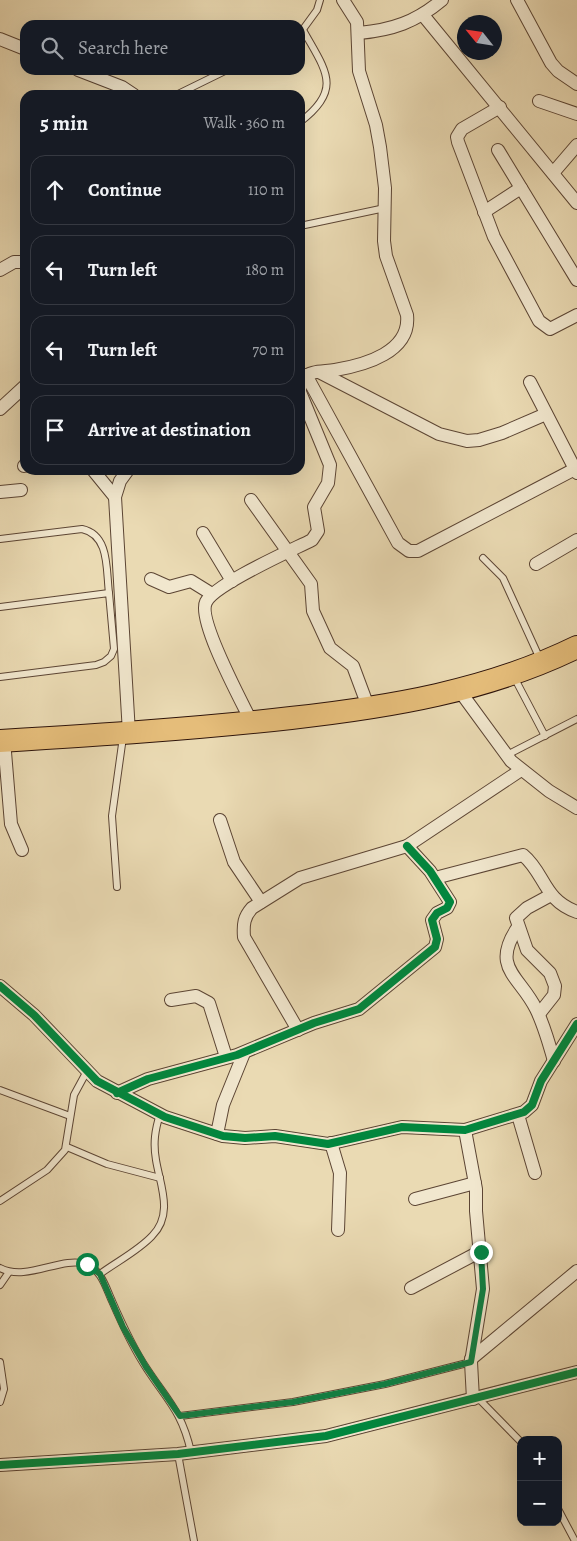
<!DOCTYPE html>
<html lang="en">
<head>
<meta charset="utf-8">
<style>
	body { margin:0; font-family:Alegreya,serif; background:#20242c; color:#f1f3f6 }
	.controls { position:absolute; right:15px; bottom:15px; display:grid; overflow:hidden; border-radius:10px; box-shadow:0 5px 20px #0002 }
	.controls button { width:45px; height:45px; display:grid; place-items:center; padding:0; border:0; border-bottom:1px solid #363941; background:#171b24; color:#f1f3f6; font:25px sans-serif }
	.compass { position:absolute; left:457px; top:15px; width:45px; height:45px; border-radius:50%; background:#171b24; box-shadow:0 5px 20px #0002; rotate:300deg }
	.stop { position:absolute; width:15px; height:15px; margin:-11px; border:4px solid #0b8043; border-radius:50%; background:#fff }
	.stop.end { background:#0b8043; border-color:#fff; box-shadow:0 1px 5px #0008 }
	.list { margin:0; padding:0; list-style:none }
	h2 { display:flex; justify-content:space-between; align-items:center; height:65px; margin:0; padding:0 20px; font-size:21px }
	h2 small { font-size:16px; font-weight:400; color:#9ea1a6 }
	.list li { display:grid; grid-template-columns:32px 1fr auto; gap:15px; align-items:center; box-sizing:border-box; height:70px; margin:0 10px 10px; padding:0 10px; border:1px solid #363941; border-radius:15px }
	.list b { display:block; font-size:19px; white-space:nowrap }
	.list em { font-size:16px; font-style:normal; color:#9ea1a6 }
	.icon { flex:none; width:28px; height:28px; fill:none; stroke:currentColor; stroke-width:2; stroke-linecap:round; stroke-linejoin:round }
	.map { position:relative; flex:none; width:577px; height:1541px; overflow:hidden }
	.search { position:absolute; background:#171b24; box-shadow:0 5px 20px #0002; left:20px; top:20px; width:285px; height:55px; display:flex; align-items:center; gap:12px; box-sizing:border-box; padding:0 18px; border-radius:15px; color:#9ea1a6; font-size:19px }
	.panel { position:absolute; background:#171b24; box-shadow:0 5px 20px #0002; left:20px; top:90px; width:285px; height:385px; border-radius:15px }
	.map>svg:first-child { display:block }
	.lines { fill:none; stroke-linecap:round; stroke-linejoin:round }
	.lane-casing { stroke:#5c4534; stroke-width:8 }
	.street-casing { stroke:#5c4534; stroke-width:14 }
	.highway-casing { stroke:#2d130a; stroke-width:24 }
	.lane { stroke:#f1e7ce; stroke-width:6 }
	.street { stroke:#f1e7ce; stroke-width:12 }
	.highway { stroke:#e5bd7a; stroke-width:22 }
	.cycleway-casing { stroke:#f1e7ce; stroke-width:11 }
	.cycleway { stroke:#00873e; stroke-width:8 }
	.route { stroke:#0b8043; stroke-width:6 }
</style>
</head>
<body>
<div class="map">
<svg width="577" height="1541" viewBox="0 0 577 1541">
	<rect width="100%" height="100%" fill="#eadab3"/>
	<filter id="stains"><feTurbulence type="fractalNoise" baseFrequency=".004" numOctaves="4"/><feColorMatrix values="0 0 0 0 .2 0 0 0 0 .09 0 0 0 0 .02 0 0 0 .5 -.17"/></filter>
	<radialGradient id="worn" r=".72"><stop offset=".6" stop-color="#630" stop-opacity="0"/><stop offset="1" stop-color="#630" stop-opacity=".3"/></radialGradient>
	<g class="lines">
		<g class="lane-casing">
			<g id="lane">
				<path d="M301,32L317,10L320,0"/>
				<path d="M176,95L227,70"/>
				<path d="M300,122C344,89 325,70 303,30"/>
				<path d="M300,226L385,208"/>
				<path d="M0,539L82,529C110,535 106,570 109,593"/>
				<path d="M483,558L503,578L540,659"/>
				<path d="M0,607L109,593L114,649L111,656L104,662L96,665L0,677"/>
				<path d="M514,677L545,736"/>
				<path d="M507,755L577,719"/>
				<path d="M117,887L112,816L123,737"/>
				<path d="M0,1090L70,1116"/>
				<path d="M67,1147L107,1164L160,1178"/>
				<path d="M0,1201L47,1170L65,1150L74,1095L87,1071"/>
				<path d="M0,1268C27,1282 61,1256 86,1264C101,1269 106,1288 112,1301C122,1324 133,1348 147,1369C168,1401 182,1412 191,1452"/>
				<path d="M100,1274C116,1262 138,1251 152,1236C174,1214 160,1185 156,1160C153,1143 155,1130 160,1114"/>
				<path d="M0,1285L9,1272"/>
				<path d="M0,1362L4,1389L0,1402"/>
				<path d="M477,1397L521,1442"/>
				<path d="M180,1416L293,1402L385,1384L471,1362"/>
				<path d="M178,1454L194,1541"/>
				<path d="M558,1509L575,1541"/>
			</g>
		</g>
		<g class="street-casing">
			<g id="street">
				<path d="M517,0L551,63L558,71L577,84"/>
				<path d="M423,15L577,203"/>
				<path d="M359,33C392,30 416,22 442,0"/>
				<path d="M0,39L25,49"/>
				<path d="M78,70L122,87L134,95"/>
				<path d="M539,101L577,114"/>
				<path d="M500,107L462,129L457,137L458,142L494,237L539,321L550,329L577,315"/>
				<path d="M498,150L577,280"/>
				<path d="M553,173L577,145"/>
				<path d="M484,212L521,188"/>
				<path d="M0,270L14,262H25"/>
				<path d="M319,372L439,434L467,441L479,440L502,433L546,414"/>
				<path d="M306,375L398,543L409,551H418L575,469"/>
				<path d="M530,382L577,473"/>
				<path d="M300,389L302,379C311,370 323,372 335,370C365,365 411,352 407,315L386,256L384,241L385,188L380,147L376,125L359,71L357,22L343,0"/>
				<path d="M0,409L25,386"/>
				<path d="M24,466L25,465"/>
				<path d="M93,470L115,497"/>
				<path d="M128,470L120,481L115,497L129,733"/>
				<path d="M0,492L21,490"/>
				<path d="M251,500L311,584L313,611L330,648L353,666L369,709"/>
				<path d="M203,533L232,581"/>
				<path d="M536,564L577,540"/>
				<path d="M151,579L169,587L191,581L212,594"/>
				<path d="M459,690L511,761L549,791L577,808"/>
				<path d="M252,723C242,702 197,620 206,602C215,584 290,551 312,540L318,531L314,507L328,483L330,465L300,392"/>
				<path d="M4,740L11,824L22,850"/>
				<path d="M220,820L234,862L261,902"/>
				<path d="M435,878L523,855C545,873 543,900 577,912"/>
				<path d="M518,927C490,968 520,976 536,1009C544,1025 549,1043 554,1061"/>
				<path d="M0,986L34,1015L97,1081L165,1117L223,1136L245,1138L275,1136L328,1144L402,1127L465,1130L524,1112L532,1105L541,1081L577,1024"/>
				<path d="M171,1000L196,996L209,1003L226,1057"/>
				<path d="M539,1014L554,995L555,986L550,973L527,950L516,918L527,908L551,895"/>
				<path d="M298,1030L244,937C243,924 244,917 252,908L300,878L407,846L521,770"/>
				<path d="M117,1093L148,1079L237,1055L314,1023L359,1009L435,947L437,939L432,920L437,913L447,908L450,902L430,871L407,846"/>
				<path d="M518,1115L535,1173"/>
				<path d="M465,1130L476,1189V1211L483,1289L471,1362L473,1399"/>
				<path d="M217,1134L223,1105L244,1053"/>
				<path d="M331,1143L340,1173L338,1230"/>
				<path d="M415,1199L475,1183"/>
				<path d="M411,1288L481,1251"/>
				<path d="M471,1359L577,1271"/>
				<path d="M0,1465L178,1454L326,1436L577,1372"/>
			</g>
		</g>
		<g class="highway-casing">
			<path id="highway" d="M0,741C97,735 194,729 291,718C390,707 487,691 577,647"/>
		</g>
		<use href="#lane" class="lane"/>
		<use href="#street" class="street"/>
		<use href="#highway" class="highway"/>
		<g class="cycleway-casing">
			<g id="cycleway">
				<path d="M0,986L34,1015L97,1081L165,1117L223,1136L245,1138L275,1136L328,1144L402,1127L465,1130L524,1112L532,1105L541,1081L577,1024"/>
				<path d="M117,1093L148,1079L237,1055L314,1023L359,1009L435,947L437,939L432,920L437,913L447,908L450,902L430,871L407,846"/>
				<path d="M0,1465L178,1454L326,1436L577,1372"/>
			</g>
		</g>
		<use href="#cycleway" class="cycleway"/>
	</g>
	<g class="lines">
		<path class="route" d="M87,1264L100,1274L123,1327L146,1367L180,1416L293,1402L385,1384L471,1362L483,1289L481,1252"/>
	</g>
	<rect width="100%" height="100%" filter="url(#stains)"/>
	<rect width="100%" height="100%" fill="url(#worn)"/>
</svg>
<div class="controls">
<button>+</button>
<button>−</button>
</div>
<svg class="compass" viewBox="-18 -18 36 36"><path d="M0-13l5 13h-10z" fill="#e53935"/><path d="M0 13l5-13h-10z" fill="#9ea1a6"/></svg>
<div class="stop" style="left:87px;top:1264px"></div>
<div class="stop end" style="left:481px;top:1252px"></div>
<div class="search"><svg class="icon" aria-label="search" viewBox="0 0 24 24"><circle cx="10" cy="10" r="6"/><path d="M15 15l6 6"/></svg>Search here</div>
<section class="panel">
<h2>5 min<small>Walk · 360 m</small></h2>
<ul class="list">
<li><svg class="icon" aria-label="ahead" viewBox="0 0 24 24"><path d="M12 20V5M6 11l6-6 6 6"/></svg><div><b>Continue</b></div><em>110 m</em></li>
<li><svg class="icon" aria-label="left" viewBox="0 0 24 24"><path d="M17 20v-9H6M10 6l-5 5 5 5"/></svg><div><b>Turn left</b></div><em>180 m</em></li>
<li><svg class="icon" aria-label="left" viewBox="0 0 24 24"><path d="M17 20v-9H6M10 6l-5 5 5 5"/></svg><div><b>Turn left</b></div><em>70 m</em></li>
<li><svg class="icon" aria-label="arrive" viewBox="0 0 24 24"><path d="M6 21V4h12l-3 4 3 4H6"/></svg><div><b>Arrive at destination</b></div></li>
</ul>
</section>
</div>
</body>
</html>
